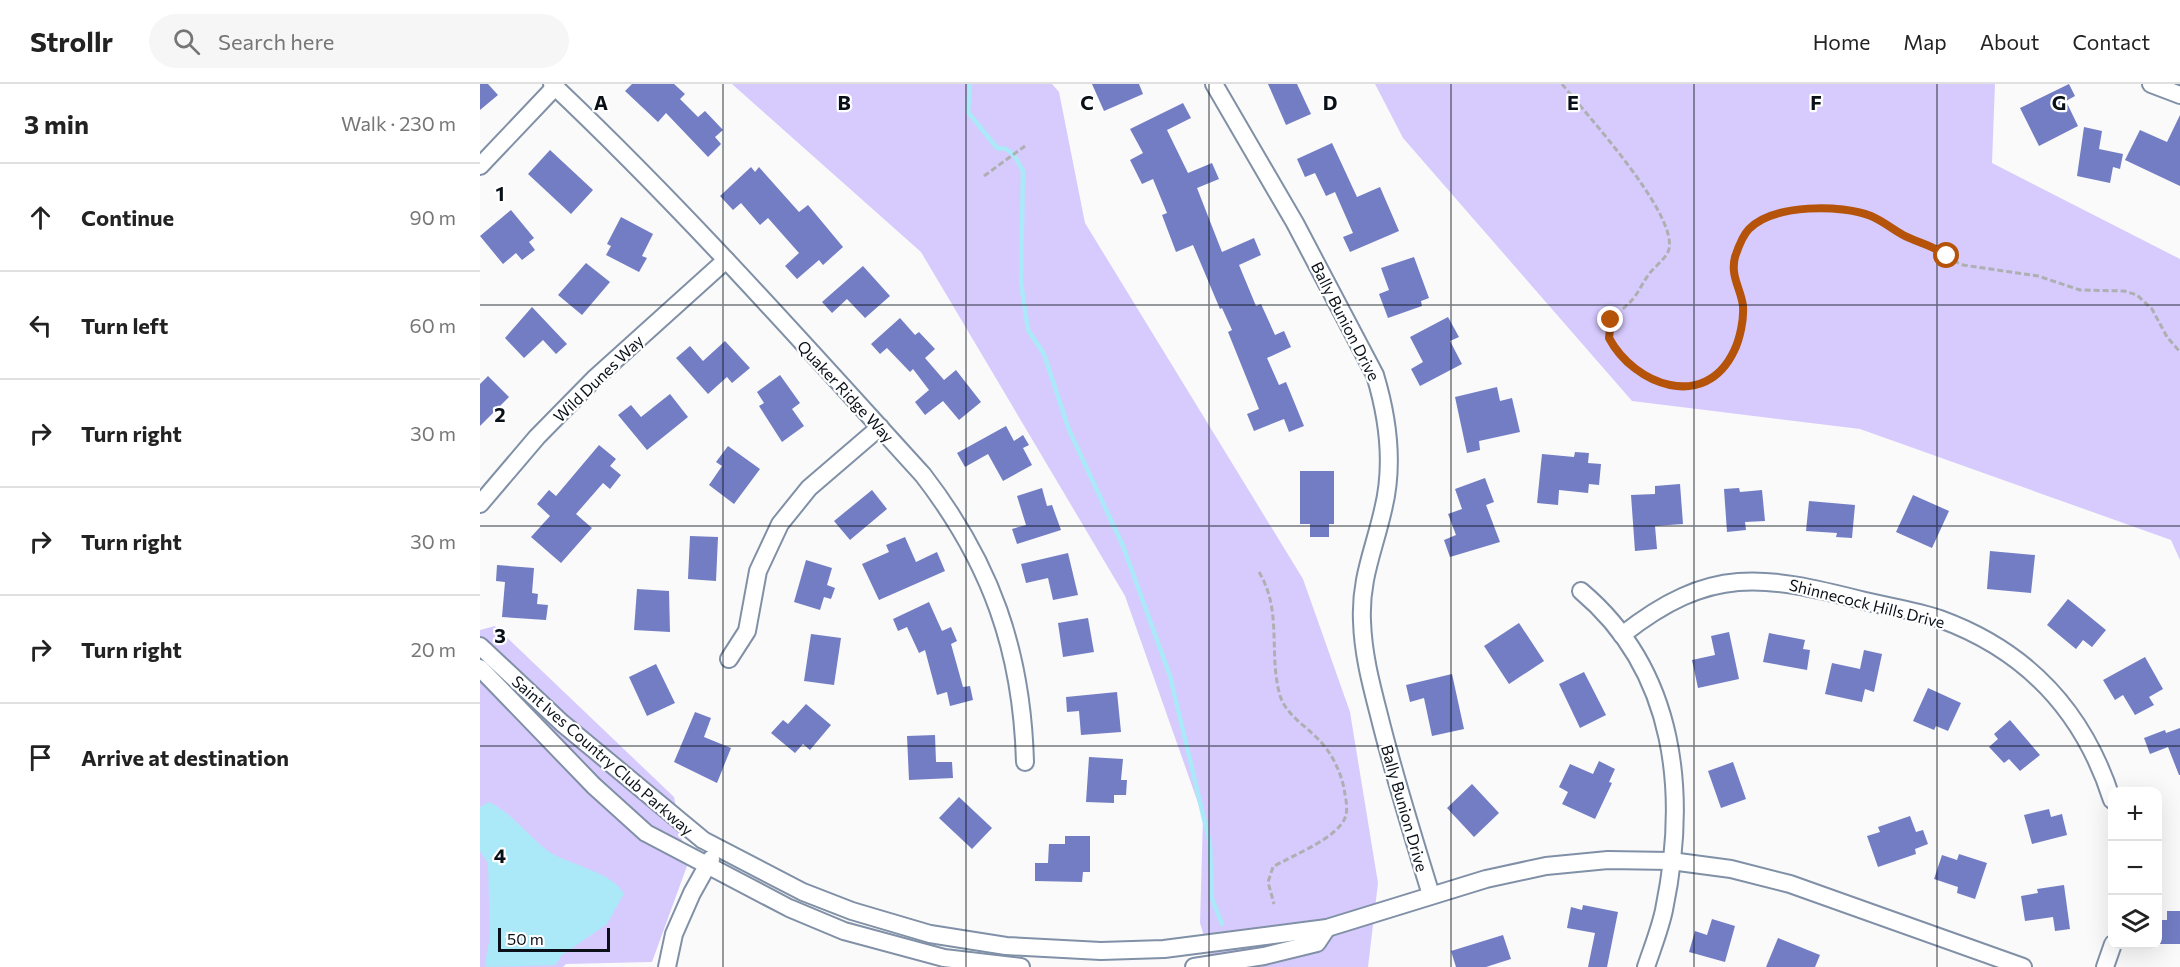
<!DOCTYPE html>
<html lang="en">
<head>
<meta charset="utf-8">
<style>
	body { margin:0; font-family:Commissioner,sans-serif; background:#f6f6f6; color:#222 }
	.controls { position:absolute; right:18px; bottom:18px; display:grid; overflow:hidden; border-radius:12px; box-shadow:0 6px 24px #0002 }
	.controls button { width:54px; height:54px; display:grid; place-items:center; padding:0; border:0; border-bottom:2px solid #e0e0e0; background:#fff; color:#222; font:30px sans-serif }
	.scale { position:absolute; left:18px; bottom:15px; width:112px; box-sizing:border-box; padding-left:6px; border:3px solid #0a1018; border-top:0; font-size:16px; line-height:21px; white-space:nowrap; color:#0a1018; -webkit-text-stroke:4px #fff; paint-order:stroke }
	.stop { position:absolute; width:18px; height:18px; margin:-14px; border:4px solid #b45309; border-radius:50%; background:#fff }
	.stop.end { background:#b45309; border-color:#fff; box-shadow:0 2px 6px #0008 }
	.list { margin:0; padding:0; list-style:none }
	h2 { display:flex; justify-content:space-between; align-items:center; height:78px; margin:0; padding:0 24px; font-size:26px }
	h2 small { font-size:20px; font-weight:400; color:#767676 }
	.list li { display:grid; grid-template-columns:39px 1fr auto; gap:18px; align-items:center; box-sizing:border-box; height:108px; padding:0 24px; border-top:2px solid #e0e0e0 }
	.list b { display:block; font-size:22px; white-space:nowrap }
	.list em { font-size:20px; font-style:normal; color:#767676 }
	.icon { flex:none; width:33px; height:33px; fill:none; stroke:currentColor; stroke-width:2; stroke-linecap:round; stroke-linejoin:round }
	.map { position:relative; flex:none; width:1700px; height:883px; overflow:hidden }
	header { display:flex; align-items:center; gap:36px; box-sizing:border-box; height:84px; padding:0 30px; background:#fff; border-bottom:2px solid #e0e0e0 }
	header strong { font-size:28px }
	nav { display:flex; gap:33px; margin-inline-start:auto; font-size:21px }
	.search { width:420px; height:54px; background:#f6f6f6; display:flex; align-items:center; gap:15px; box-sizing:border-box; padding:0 21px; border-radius:33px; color:#767676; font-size:22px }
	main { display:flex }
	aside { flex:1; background:#fff }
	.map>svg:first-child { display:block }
	.green { fill:#d7cbfe }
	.water { fill:#abe8f8 }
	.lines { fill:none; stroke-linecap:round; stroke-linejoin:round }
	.stream { stroke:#abe8f8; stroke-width:4.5 }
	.building { fill:#727dc4 }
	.minor-casing { stroke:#8090a6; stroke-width:20 }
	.path { stroke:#adafb1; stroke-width:3; stroke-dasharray:6 3; stroke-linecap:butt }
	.minor { stroke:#fff; stroke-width:16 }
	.route { stroke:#b45309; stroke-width:8 }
	.grid { fill:none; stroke:#0a1018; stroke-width:1.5; stroke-opacity:0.55 }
	.labels { text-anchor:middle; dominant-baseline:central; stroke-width:4.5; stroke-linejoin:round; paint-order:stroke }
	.street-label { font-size:16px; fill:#0a1018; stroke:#fff }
	.grid-label { font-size:20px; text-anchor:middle; font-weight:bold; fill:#0a1018; stroke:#fff; stroke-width:4.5; stroke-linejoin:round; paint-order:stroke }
</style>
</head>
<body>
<header>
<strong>Strollr</strong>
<div class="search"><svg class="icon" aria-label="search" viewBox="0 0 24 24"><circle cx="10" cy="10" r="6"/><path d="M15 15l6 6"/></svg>Search here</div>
<nav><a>Home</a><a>Map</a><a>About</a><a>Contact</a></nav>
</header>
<main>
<aside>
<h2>3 min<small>Walk · 230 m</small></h2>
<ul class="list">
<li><svg class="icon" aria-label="ahead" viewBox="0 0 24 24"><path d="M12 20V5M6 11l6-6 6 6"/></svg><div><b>Continue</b></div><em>90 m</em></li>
<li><svg class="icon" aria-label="left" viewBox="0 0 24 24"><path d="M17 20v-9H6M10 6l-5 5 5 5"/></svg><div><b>Turn left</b></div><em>60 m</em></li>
<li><svg class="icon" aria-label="right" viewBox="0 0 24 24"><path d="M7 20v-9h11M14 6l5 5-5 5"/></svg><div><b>Turn right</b></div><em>30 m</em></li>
<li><svg class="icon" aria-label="right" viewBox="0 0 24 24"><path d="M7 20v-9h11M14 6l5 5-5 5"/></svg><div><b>Turn right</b></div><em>30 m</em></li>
<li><svg class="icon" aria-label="right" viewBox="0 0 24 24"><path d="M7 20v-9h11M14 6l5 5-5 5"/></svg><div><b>Turn right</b></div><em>20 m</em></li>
<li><svg class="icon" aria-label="arrive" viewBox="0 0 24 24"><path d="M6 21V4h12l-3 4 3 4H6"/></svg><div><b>Arrive at destination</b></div></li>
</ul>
</aside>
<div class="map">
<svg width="1700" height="883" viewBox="0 0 1700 883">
	<rect width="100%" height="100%" fill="#fafafa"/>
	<g class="green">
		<path d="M252,0H572L579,8L605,139L823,495L870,628L898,799L888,883H733L720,839L723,733L645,512L441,168Z"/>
		<path d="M895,0H1515L1512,79L1700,175V476L1691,456L1380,345L1152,317L923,54Z"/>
		<path d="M15,542L194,713L207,782L172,878L86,880L83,883H0V546Z"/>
	</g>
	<path class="water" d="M9,718C34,730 49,754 71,769C91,781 134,789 144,810L127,840L81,872L76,881L7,883L5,880L10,852L8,779L0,767V723Z"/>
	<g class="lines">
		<path class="stream" d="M490,0L488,28L517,64L526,65L534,71L543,87L541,199L548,246L564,270L589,346L643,462L690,592L730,760L732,815L742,840"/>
	</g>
	<g class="building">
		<path d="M0,0H8L18,11L0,26Z"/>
		<path d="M152,0H194L205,10L200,15L218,33L225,27L243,46L235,53L241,60L228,73L186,29L178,38L145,7Z"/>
		<path d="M612,0H659L663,10L624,27Z"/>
		<path d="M788,0H817L831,30L806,41Z"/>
		<path d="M1589,0L1595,12L1586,17L1598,42L1559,62L1540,24Z"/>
		<path d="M703,19L711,34L687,46L708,89L732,79L739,95L717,104L742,168L774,154L781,171L759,181L776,222L781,220L795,251L804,247L811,263L787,274L799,301L806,298L824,342L809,348L804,335L774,347L767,330L779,325L748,248L752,246L742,224L740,225L713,161L696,168L682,131L687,129L673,95L662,100L650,76L663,69L650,45Z"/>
		<path d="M1700,31V102L1645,76L1660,46L1687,58Z"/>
		<path d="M1604,43L1622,47L1619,65L1643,70L1640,85L1633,83L1630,99L1597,92Z"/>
		<path d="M852,59L877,113L900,103L919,147L870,168L863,153L873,149L855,108L846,112L835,89L825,93L817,75Z"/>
		<path d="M70,66L113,106L91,130L48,90Z"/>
		<path d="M271,83L275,88L279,83L319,128L328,121L363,163L343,181L339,176L317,195L305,182L319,169L288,134L280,141L261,119L253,126L240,112Z"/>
		<path d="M31,126L54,154L49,158L55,166L42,176L36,169L23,180L0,152Z"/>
		<path d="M141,133L173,150L162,172L167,174L159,188L126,171L131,162L127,160Z"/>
		<path d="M934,173L949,214L941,217L942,222L908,234L899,210L909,206L901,184Z"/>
		<path d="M106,179L130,198L102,231L78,211Z"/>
		<path d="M383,182L410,212L385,234L367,215L352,229L342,218Z"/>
		<path d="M52,223L87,260L76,270L63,256L44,274L25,254Z"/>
		<path d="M968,233L979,253L970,257L982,280L940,302L931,285L943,278L930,253Z"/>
		<path d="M420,234L435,251L439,248L455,265L445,274L464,296L476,286L501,318L479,336L463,317L445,331L435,318L449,306L433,285L430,288L407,264L400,270L391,260Z"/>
		<path d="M245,257L270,284L252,299L247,293L228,310L196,274L210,262L223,277Z"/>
		<path d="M300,291L320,319L312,325L324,342L302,358L279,322L284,319L277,308Z"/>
		<path d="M8,292L29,313L0,342V300Z"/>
		<path d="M1017,303L1020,317L1032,314L1040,348L999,357L1000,366L987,369L975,313Z"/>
		<path d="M190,310L208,333L167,366L138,331L151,321L161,333Z"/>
		<path d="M526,342L534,357L543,351L549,361L543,364L552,381L523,397L508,370L485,383L477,369Z"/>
		<path d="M119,361L136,375L130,382L141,391L130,405L123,399L96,430L112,444L81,479L51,453L70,432L57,420L69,406L76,412Z"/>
		<path d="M248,362L280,385L254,420L229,401L242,382L236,378Z"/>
		<path d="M1095,368L1109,369L1108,379L1121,380L1119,401L1109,400L1108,409L1079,406L1078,421L1057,419L1062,370L1094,373Z"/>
		<path d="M820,387H854V440H849V453H830V440H820Z"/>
		<path d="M1005,394L1014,418L1006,421L1020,458L970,473L964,456L976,451L968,430L982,425L975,405Z"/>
		<path d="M1200,400L1203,440L1175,442L1177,465L1155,467L1151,411L1175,410V402Z"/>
		<path d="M562,404L567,422L572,421L581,446L537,460L532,445L546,441L537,412Z"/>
		<path d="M1259,404L1260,408L1282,406L1285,437L1265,438L1266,446L1247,448L1244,405Z"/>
		<path d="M392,406L407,425L370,456L354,437Z"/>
		<path d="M1433,411L1469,427L1452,464L1416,448Z"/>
		<path d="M1329,417L1375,421L1372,454L1356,453L1357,449L1326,447Z"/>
		<path d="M210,452L238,453L236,497L208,495Z"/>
		<path d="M425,453L436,478L457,468L465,487L399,516L382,480L409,468L406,461Z"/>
		<path d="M1510,467L1555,471L1551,509L1507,505Z"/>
		<path d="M588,469L598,511L573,516L568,494L546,499L541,480Z"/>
		<path d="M326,476L352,484L347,501L355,504L351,515L344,513L340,526L314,518Z"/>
		<path d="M17,481L54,484L52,509L58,510L57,520L68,521L66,536L22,533L25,498L16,497Z"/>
		<path d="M157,505L189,507L190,548L154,546Z"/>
		<path d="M1588,515L1626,546L1612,563L1603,556L1596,565L1567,541Z"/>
		<path d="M449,518L462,547L471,543L477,557L471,560L483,603L490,602L493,616L470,622L467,608L457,611L445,566L439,569L427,543L418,547L413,535Z"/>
		<path d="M608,534L614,568L583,573L578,539Z"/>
		<path d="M1039,539L1064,577L1029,600L1004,562Z"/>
		<path d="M1249,548L1259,595L1218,604L1212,576L1235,571L1231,552Z"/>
		<path d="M1289,549L1325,556L1323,565L1330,566L1327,586L1283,578Z"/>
		<path d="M331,550L361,554L354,601L324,597Z"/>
		<path d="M1384,566L1402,570L1394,608L1385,605L1382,618L1345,610L1352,579L1380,585Z"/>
		<path d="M1665,573L1683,605L1669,613L1674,621L1655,631L1643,611L1635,616L1623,596Z"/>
		<path d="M176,580L195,619L167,632L149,593Z"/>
		<path d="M1104,588L1126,631L1100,644L1079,600Z"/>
		<path d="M972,590L984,645L952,652L944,614L930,618L926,601Z"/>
		<path d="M1448,604L1481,619L1468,647L1456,642L1454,646L1433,637Z"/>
		<path d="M637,608L641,648L601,651L599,627L587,628L586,613Z"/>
		<path d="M326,620L351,641L330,666L323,660L315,669L291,649L303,636L308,640Z"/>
		<path d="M215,628L231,634L224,653L251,664L237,699L194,678Z"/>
		<path d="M1530,636L1560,671L1540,687L1529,675L1524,679L1509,663L1518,655L1514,650Z"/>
		<path d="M1700,644V691H1699L1688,663L1670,670L1664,654L1685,646L1686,649Z"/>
		<path d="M455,651L456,678H472L473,694L429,696L427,652Z"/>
		<path d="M609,673L643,675L641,696H647L646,711H634V719L606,718Z"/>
		<path d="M1119,677L1135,685L1129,698L1132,699L1115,735L1082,720L1088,708L1079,703L1090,680L1113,690Z"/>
		<path d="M1253,678L1266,715L1241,724L1228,687Z"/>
		<path d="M992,700L1019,729L994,753L967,724Z"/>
		<path d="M479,713L512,744L492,765L459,734Z"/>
		<path d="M1569,725L1571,733L1582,730L1587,751L1552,760L1544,731Z"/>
		<path d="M1430,732L1436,748L1443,746L1448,760L1435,765L1436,770L1398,783L1387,752L1400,748L1398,743Z"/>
		<path d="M585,752H610V788H603L602,798L555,797V779H568L569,760H585Z"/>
		<path d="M1479,770L1507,779L1495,815L1477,809L1478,803L1454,795L1462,771L1477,776Z"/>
		<path d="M1584,801L1590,845L1575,847L1573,833L1545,837L1541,812L1558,809L1557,805Z"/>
		<path d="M1103,821L1138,828L1127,883H1108L1115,849L1087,844L1091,823L1102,826Z"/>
		<path d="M1687,827H1700V860H1677V836H1687Z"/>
		<path d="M1232,835L1255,842L1245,878L1209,868L1215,847L1227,851Z"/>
		<path d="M1023,851L1031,875L1006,883H976L971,867Z"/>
		<path d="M1298,854L1340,871L1335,883H1286Z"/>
	</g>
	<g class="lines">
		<g class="minor-casing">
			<g id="minor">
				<path d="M72,0C202,123 322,258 443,391C511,479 542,567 545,678"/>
				<path d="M734,0L815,139L895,291C908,334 914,382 903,426C894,466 880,495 882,537C883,570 891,600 899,631C914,692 933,752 951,811"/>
				<path d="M1671,0L1700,11"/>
				<path d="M0,82L75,3"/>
				<path d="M0,420L57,353L114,295L246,176"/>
				<path d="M1101,507C1197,588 1208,710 1184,826C1180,845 1172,865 1166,883"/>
				<path d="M1142,551C1231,481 1282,491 1385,517C1410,523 1437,527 1460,535C1548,567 1604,628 1632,716"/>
				<path d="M0,562L82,639L223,756L323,808L372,827L450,850L526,862L621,867L684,865L847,844L1006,795L1066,782L1128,776L1191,777L1251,785L1310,800L1543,883"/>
				<path d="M249,575L267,547L278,487L300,440L329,404L400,343"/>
				<path d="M0,584L114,702L166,749L309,824L364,847L464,874L541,883"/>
				<path d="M187,883L194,850L212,809L231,775"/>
				<path d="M714,883L784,872L837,859L847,844"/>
				<path d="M1625,883L1633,860"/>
			</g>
		</g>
		<g class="path">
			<path d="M1082,0C1106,30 1197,129 1189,165C1187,174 1175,182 1169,190C1163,198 1159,208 1152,216C1146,223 1138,228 1133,235C1129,240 1127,247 1128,252C1135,276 1184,306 1208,304C1233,302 1254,274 1259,252C1261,242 1264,230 1262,220C1259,203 1250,190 1256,172C1259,163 1262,151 1270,144C1296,121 1360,119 1392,132C1403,137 1412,146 1423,151C1433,157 1447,157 1457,164C1466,170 1472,177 1483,181L1558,192L1600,206L1644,207L1657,211L1672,225L1687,253L1700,268"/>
			<path d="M504,92L545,62"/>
			<path d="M779,488C802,526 789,567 799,608C804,630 824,640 839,656C851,668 860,686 864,704C865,712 868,722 866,731C860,754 812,771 793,783L788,798L794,820"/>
		</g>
		<use href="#minor" class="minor"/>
	</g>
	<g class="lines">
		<path class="route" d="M1131,236L1129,254C1154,301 1225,328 1254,267C1260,255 1264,235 1263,222C1261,205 1250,192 1255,173C1258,164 1262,152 1269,145C1294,120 1361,120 1391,132C1403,137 1412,145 1423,151C1438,159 1453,161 1467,172"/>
	</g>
	<path class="grid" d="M243,0V883M486,0V883M729,0V883M971,0V883M1214,0V883M1457,0V883M0,221H1700M0,442H1700M0,662H1700"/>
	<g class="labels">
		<g class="street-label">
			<text transform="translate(866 237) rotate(63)">Bally Bunion Drive</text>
			<text transform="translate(118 294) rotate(-44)">Wild Dunes Way</text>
			<text transform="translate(366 307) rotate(47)">Quaker Ridge Way</text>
			<text transform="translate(1387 519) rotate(14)">Shinnecock Hills Drive</text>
			<text transform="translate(123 671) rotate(41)">Saint Ives Country Club Parkway</text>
			<text transform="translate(925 724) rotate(74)">Bally Bunion Drive</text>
		</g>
	</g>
	<g class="grid-label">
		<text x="121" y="26">A</text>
		<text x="364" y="26">B</text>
		<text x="607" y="26">C</text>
		<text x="850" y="26">D</text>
		<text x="1093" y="26">E</text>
		<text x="1336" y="26">F</text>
		<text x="1579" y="26">G</text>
		<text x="20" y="117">1</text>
		<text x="20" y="338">2</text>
		<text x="20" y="559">3</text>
		<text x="20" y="779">4</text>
	</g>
</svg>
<div class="controls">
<button>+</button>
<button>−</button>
<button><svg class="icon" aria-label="layers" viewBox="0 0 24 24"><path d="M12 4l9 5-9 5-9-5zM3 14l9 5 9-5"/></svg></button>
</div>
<div class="scale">50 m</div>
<div class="stop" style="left:1467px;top:172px"></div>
<div class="stop end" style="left:1131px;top:236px"></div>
</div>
</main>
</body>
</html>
